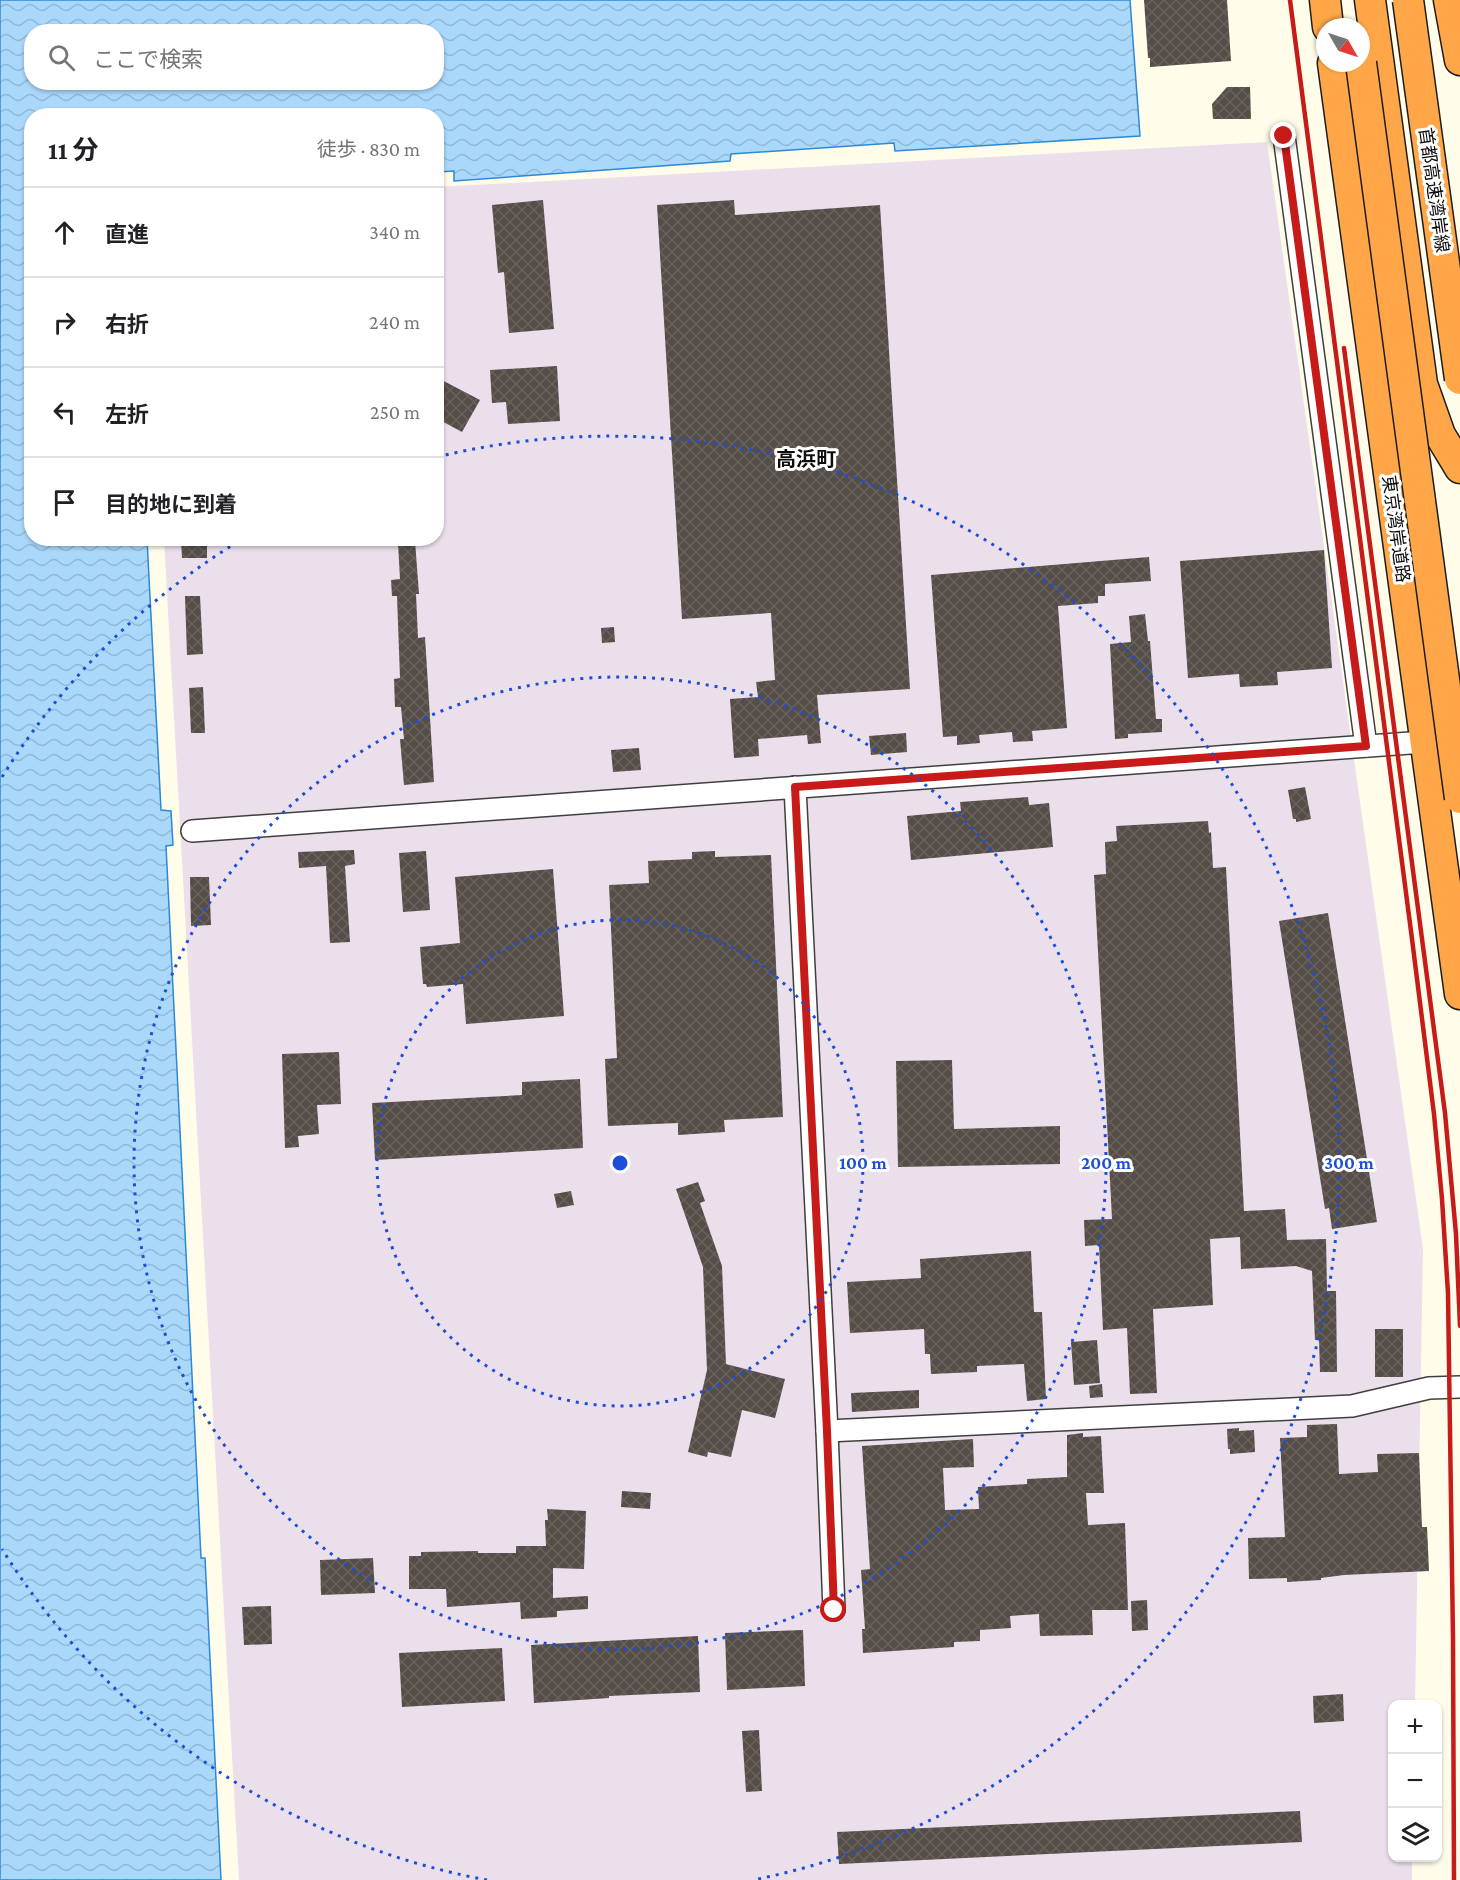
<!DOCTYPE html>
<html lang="ja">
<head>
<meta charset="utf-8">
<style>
	body { margin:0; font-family:"Crimson Pro","Noto Sans JP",serif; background:#f2f2f2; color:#202124 }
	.controls { position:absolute; right:18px; bottom:18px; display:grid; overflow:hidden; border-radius:12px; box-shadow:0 2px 4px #0004 }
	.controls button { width:54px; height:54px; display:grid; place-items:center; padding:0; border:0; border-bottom:2px solid #e0e0e0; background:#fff; color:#202124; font:30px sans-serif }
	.compass { position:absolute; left:1316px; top:18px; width:54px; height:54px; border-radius:50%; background:#fff; box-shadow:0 2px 4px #0004; rotate:129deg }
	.stop { position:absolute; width:18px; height:18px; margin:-14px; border:4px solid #c61b19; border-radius:50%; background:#fff }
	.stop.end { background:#c61b19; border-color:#fff; box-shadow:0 2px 6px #0008 }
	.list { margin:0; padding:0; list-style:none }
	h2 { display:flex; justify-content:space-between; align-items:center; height:78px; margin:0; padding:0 24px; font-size:26px }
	h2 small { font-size:20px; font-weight:400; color:#757577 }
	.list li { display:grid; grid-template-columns:39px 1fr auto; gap:18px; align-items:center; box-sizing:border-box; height:90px; padding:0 24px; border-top:2px solid #e0e0e0 }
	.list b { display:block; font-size:22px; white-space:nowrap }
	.list em { font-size:20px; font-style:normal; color:#757577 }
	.icon { flex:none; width:33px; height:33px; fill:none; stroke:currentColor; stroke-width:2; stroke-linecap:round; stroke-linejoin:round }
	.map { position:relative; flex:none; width:1460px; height:1880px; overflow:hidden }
	.search { position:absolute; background:#fff; box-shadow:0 2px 4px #0004; left:24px; top:24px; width:420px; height:66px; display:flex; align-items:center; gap:15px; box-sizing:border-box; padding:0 21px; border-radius:24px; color:#757577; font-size:22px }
	.panel { position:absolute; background:#fff; box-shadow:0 2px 4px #0004; left:24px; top:108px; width:420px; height:438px; border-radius:24px }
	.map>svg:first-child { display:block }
	.industrial { fill:#ebdfec }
	.water { fill:url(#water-waves); stroke:#2b89d8; stroke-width:1.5; fill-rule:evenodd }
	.building { fill:url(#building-cross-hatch) }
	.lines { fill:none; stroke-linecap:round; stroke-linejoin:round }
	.minor-casing { stroke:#3f3f3f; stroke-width:24 }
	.highway-casing { stroke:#1d1d1d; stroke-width:33 }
	.minor { stroke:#fff; stroke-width:21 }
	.highway { stroke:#ffa748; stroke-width:30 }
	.rail { stroke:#c61b19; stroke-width:4.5 }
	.highway-bridge-casing { stroke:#1d1d1d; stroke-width:33; stroke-linecap:butt }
	.highway-bridge { stroke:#ffa748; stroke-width:30 }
	.route { stroke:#c61b19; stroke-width:8 }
	.ring { fill:none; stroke:#1d4ed8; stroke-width:3; stroke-dasharray:3 6 }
	.labels { text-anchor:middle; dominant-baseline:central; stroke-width:6; stroke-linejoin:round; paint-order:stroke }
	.street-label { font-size:18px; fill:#0c0c0c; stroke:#fff }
	.neighbourhood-label { font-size:20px; font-weight:bold; fill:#0c0c0c; stroke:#fff }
	.centre { fill:#1d4ed8; stroke:#fff; stroke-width:3 }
	.ring-label { font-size:18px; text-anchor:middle; font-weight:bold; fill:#1d4ed8; stroke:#fff; stroke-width:6; stroke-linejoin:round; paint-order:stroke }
</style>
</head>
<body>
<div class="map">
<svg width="1460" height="1880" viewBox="0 0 1460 1880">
	<defs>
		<pattern id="water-waves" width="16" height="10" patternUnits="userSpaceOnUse" patternTransform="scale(1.5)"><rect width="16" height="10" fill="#aad8fb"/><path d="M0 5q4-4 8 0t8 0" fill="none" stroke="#91b8d6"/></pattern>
		<pattern id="building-cross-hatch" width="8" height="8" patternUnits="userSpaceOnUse" patternTransform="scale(1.5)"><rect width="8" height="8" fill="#554d47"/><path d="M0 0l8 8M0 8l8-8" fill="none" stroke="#68625d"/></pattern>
	</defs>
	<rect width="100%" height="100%" fill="#fffcea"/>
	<path class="industrial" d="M1267,142L1423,1249L1415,1704H1392V1858H1412V1880H239L164,539L436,538L437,187Z"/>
	<path class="water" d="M0,0H1130L1140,136L895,151L894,143L731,154L730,161L454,181V171L437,172L436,116H32V538L147,539L161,810L171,811L173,845L166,846L201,1558H205L221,1880H0ZM32,32H436V82H32Z"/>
	<g class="building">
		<path d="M1144,0H1227L1231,61L1150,67V58H1148Z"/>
		<path d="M1227,87H1250L1251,119H1213L1212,104Z"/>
		<path d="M543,200L554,329L509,333L504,272L498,273L492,205Z"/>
		<path d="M734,200L735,215L880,205L910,689L817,695L821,743L808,744L807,735L758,739L759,756L734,758L730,699L758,697L756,682L775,680L771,613L682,619L657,205Z"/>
		<path d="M557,366L560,421L508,424L506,402L492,403L490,370Z"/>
		<path d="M436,377L480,400L462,432L436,418Z"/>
		<path d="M181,540H207V558H182Z"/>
		<path d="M415,541L419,594H416L418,638L425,637L434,782L404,785L400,739H404L401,707H395L394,679L400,678L397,596H392L391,580L400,579L398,543Z"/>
		<path d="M1324,550L1332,668L1277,672L1278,685L1240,687L1239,674L1188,678L1180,561Z"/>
		<path d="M1149,557L1151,581L1105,584V596H1098V603L1058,606L1067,728L1032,731L1033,741L1013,742L1012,732L979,735L980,743L957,745V736L943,737L931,575Z"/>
		<path d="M185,596H200L203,654L187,655Z"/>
		<path d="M1145,614L1148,641H1150L1156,719H1162V732L1128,734V738L1115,739L1110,644L1131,642L1129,616Z"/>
		<path d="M614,627L615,642L602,643L601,628Z"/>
		<path d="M203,687L205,733H191L189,688Z"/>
		<path d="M906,733L907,752L871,755L869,736Z"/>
		<path d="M639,748L641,770L613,772L611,750Z"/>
		<path d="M1305,787L1311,819L1296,822V819H1293L1288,790Z"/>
		<path d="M1028,797L1029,805L1049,803L1053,847L911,860L907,816L961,811L960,802Z"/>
		<path d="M1208,821L1209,833L1211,832L1213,868L1226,867L1244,1211L1285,1209L1287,1240L1326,1239L1327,1291H1336L1337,1372H1320L1319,1340H1315L1312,1271L1296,1266L1241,1269L1240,1237L1210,1239L1213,1305L1153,1309L1157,1393L1130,1394L1127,1328L1103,1330L1099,1245L1085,1246L1084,1220L1112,1219L1094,875L1106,874L1105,842L1117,841L1116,826Z"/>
		<path d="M354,850L355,864L345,866L350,942L330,943L326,866L299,868L298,852Z"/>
		<path d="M426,851L430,910L403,912L399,853Z"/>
		<path d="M715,851V857L771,855L783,1117L724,1120L725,1132L678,1135V1123L608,1126L605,1059L617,1058L609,885L649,883L648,861L692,859V852Z"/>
		<path d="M553,869L564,1016L466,1024L463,984L427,987L426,984H423L420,947L460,943L455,877Z"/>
		<path d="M190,877H209L211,925L191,926Z"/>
		<path d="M1328,913L1377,1222L1332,1229L1329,1208L1325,1209L1279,921Z"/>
		<path d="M339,1052L341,1104L317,1105L319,1134L298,1136L299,1147L285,1148L282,1054Z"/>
		<path d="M952,1060L954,1129L1060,1126V1164L898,1167L896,1061Z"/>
		<path d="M580,1079L583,1148L375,1160L372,1103L522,1095V1082Z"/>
		<path d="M698,1182L705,1201L700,1203L722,1266L726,1364L785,1379L775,1418L742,1410L731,1457L708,1452L707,1457L688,1452L707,1370L703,1267L676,1189Z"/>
		<path d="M571,1191L574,1205L557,1208L554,1194Z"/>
		<path d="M1031,1251L1034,1312H1042L1046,1399L1027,1401L1024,1364L977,1366V1372L931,1374L930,1354H925L924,1329L850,1333L847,1282L921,1278L920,1259Z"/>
		<rect x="1375" y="1329" width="28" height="48"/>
		<path d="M1097,1340L1100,1383L1074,1385L1071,1342Z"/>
		<path d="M1102,1384L1103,1397L1090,1398L1089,1386Z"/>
		<path d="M919,1390V1408L852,1412L851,1393Z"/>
		<path d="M1337,1424L1339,1474L1378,1472L1377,1454L1419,1453L1422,1527H1427L1429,1571L1344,1575L1321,1578V1580L1287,1582V1578L1249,1579L1248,1538L1285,1537L1280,1438L1307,1437V1425Z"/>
		<path d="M1239,1428V1431L1254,1430L1255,1452L1230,1454V1449H1228L1227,1429Z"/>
		<path d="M1083,1433V1437L1101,1436L1104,1493H1086L1088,1525L1125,1523L1128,1610H1092L1093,1635L1040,1636L1039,1614L1010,1616L1011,1628L980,1630V1641L954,1642V1647L863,1653L862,1629H865L861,1570L870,1569L862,1446L973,1439L974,1467L943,1468L945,1510L979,1509L978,1487L1027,1484V1479L1067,1477V1435Z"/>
		<path d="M622,1491L651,1493L650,1509L621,1507Z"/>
		<path d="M547,1509L586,1511L584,1569L553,1568V1598L588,1596V1609L557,1611V1617L521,1619L520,1602L447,1607L446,1589H409V1556H421V1552L478,1551V1553H516V1546H546L545,1520H548Z"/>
		<path d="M373,1558L375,1593L321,1595L320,1560Z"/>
		<path d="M1147,1600L1148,1630L1132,1631L1131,1601Z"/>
		<path d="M271,1606L272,1644L244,1645L242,1607Z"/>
		<path d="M803,1630L805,1686L727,1690L725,1633Z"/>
		<path d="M698,1636L700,1692L609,1696V1698L534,1703L531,1645Z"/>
		<path d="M502,1648L505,1701L402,1707L399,1653Z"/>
		<path d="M1343,1694L1344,1721L1314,1723L1313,1696Z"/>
		<path d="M759,1730L762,1791L746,1792L742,1731Z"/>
		<path d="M1300,1811L1302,1842L839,1864L837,1832Z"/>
	</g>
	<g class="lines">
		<g class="minor-casing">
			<g id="minor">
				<path d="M1284,136L1366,746"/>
				<path d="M795,787L827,1431L834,1610"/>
				<path d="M192,831L1438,741"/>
				<path d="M827,1431L1352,1406L1429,1388L1460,1387"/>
			</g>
		</g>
		<g class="highway-casing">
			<g id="highway">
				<path d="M1325,0L1328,27"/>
				<path d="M1370,0L1422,384L1440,435L1460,468"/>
				<path d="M1449,0L1460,60"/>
				<path d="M1333,63L1460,994"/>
			</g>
		</g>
		<use href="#minor" class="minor"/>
		<use href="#highway" class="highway"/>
		<g class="rail">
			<path d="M1290,0L1412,939L1434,1114L1442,1199L1448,1293L1453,1638L1454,1880"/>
			<path d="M1344,348L1445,1113L1456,1234L1460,1326"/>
		</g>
		<g class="highway-bridge-casing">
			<g id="highway-bridge">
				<path d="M1408,0L1460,379"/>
				<path d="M1361,63L1460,798"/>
			</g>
		</g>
		<use href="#highway-bridge" class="highway-bridge"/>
	</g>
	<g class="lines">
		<path class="route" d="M834,1610L827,1431L795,787L1366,746L1284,136"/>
	</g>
	<g class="ring">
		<circle cx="620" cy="1163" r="243"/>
		<circle cx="620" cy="1163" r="486"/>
		<path d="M487 1880A729 729 0 0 1 2 1549M2 777A729 729 0 0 1 239 541M437 457A729 729 0 1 1 753 1880"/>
	</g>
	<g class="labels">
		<g class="street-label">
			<text transform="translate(1434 190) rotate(82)">首都高速湾岸線</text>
			<text transform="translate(1396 529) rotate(82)">東京湾岸道路</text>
		</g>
		<g class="neighbourhood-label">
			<text x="806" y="459">高浜町</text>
		</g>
	</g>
	<circle cx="620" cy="1163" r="9" class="centre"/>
	<g class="ring-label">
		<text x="863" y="1169">100 m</text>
		<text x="1106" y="1169">200 m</text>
		<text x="1349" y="1169">300 m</text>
	</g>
</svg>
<div class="controls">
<button>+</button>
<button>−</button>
<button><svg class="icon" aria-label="layers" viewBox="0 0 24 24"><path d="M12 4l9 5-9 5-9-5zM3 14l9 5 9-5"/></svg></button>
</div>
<svg class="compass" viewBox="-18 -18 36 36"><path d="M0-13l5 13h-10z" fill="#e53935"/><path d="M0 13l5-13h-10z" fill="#757577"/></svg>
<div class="stop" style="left:834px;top:1610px"></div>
<div class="stop end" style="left:1284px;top:136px"></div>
<div class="search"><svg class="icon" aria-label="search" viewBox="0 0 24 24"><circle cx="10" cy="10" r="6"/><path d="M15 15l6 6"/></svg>ここで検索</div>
<section class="panel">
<h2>11 分<small>徒歩 · 830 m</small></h2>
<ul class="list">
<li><svg class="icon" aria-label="ahead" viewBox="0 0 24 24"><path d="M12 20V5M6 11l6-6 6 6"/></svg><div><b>直進</b></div><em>340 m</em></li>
<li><svg class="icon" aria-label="right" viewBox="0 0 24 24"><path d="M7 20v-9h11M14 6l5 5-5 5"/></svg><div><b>右折</b></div><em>240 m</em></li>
<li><svg class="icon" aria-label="left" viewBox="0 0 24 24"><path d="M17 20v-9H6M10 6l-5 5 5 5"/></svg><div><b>左折</b></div><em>250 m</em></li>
<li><svg class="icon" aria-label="arrive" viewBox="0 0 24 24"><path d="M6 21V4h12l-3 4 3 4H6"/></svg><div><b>目的地に到着</b></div></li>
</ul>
</section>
</div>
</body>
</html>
